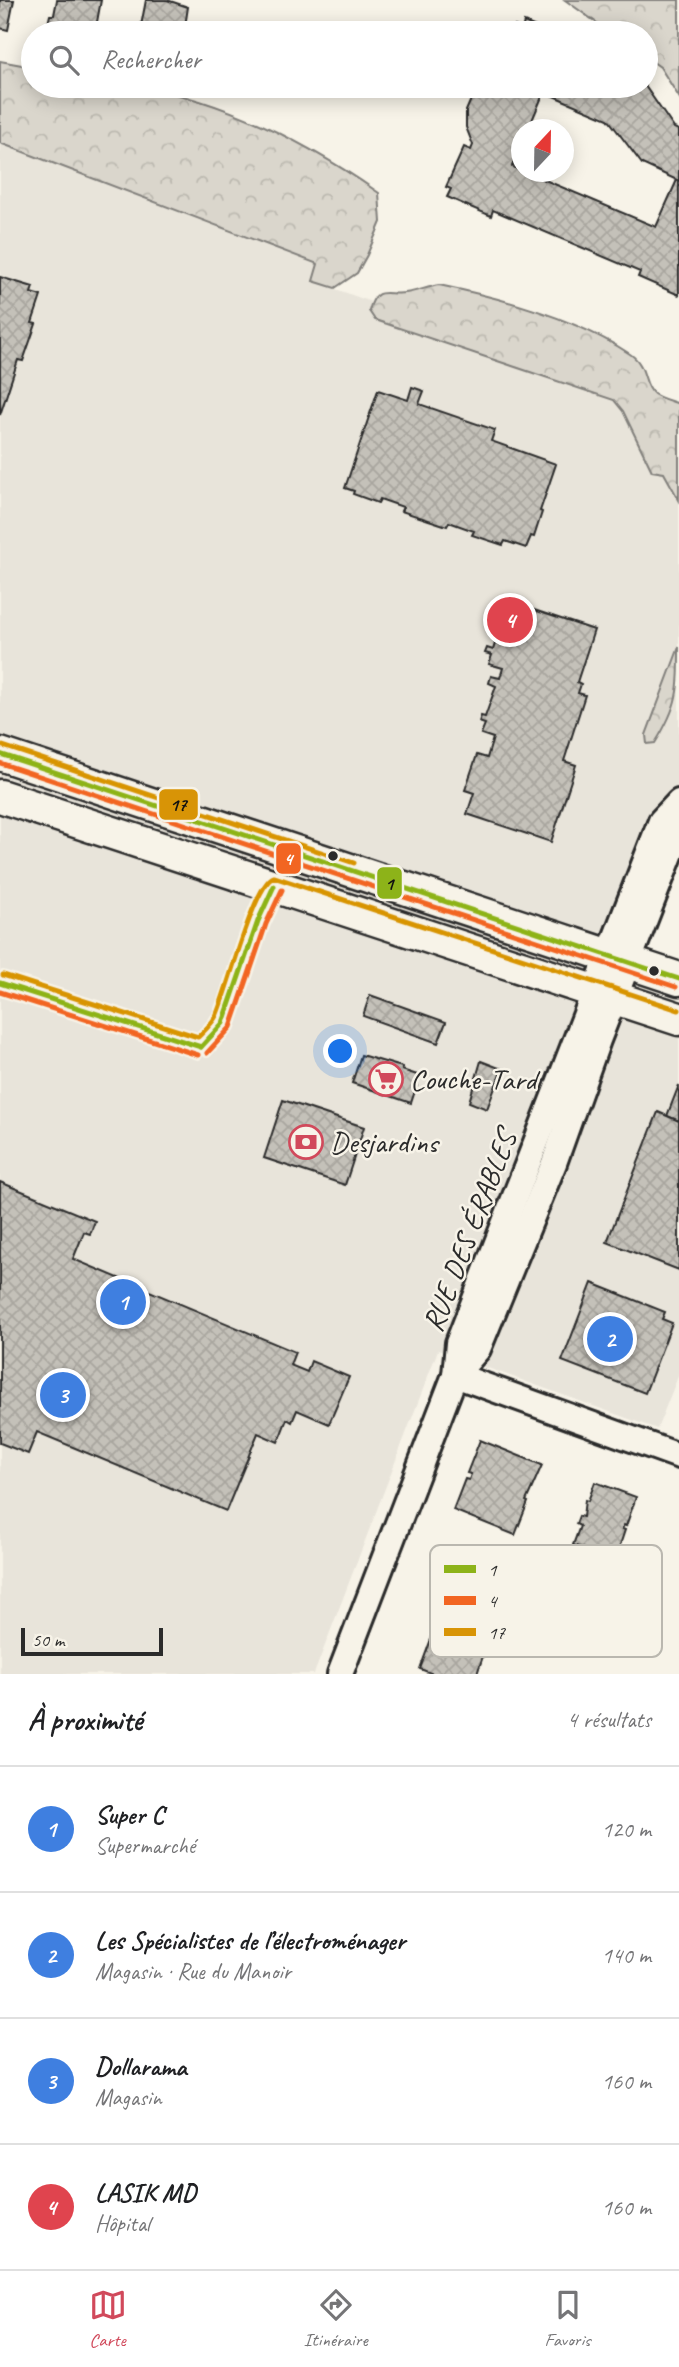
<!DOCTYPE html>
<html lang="fr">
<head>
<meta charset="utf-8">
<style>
	body { margin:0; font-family:Caveat,sans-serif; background:#f2f2f2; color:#202124 }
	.compass { position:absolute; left:511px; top:119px; width:63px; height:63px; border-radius:50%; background:#fff; box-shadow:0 4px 18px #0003; rotate:22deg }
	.scale { position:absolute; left:21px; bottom:18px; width:142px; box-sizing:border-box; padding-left:7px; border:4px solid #2b2b2b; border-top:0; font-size:19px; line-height:24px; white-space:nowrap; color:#2b2b2b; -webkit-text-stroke:5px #f7f3e8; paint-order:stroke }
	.you { position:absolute; left:341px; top:1052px; width:24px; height:24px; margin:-18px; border:5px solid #fff; border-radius:50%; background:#1a73e8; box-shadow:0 0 0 10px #1a73e833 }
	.badge { display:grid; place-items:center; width:46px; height:46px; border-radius:50%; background:#d1495b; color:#fff; font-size:23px; font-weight:700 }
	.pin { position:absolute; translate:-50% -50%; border:4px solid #fff; box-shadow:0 2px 7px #0006 }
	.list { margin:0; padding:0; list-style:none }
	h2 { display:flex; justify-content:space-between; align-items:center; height:91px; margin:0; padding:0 28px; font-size:30px }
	h2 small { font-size:23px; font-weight:400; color:#757577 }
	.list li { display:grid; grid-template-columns:46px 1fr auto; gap:21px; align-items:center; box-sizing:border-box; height:126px; padding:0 28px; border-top:2px solid #e0e0e0 }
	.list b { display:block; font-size:26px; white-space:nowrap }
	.list p { margin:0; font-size:23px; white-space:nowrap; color:#757577 }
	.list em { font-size:23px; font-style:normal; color:#757577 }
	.icon { flex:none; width:38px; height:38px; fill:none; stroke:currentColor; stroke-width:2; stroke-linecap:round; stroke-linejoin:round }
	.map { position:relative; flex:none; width:679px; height:1674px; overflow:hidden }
	.search { position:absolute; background:#fff; box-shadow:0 4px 18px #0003; left:21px; right:21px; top:21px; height:77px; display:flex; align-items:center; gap:18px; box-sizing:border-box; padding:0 24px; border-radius:38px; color:#757577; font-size:26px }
	.sheet { height:595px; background:#fff }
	nav { display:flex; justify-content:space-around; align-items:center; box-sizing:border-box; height:98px; border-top:2px solid #e0e0e0; background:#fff; font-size:19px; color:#757577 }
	nav a { display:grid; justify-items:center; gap:4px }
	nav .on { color:#d1495b }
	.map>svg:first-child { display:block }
	.built { fill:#e8e4da }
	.forest { fill:url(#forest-crowns); stroke:#82807c; stroke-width:2 }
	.building { fill:url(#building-cross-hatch); stroke:#2b2b2b; stroke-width:2; fill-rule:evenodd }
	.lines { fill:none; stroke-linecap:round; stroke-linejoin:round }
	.minor-casing { stroke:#2b2b2b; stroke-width:30 }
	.major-casing { stroke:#2b2b2b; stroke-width:37 }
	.minor { stroke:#f7f3e8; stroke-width:24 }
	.major { stroke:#f7f3e8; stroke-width:32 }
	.bus-1-casing { stroke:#f7f3e8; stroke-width:10 }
	.bus-2-casing { stroke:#f7f3e8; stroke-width:10 }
	.bus-3-casing { stroke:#f7f3e8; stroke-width:10 }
	.bus-1 { stroke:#8db319; stroke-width:5 }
	.bus-2 { stroke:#f26522; stroke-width:5 }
	.bus-3 { stroke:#d89406; stroke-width:5 }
	.bus-dot { fill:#2b2b2b; stroke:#f7f3e8; stroke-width:2.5 }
	.labels { text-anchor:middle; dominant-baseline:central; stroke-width:5; stroke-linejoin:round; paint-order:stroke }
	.poi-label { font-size:30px; fill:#2b2b2b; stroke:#f7f3e8; text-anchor:start }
	.street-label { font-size:30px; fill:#2b2b2b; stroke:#f7f3e8 }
	.key { fill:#f7f3e8; stroke:#bab7af; stroke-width:2 }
	.key-label { font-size:19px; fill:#2b2b2b }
	.line-badge { stroke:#f7f3e8; stroke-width:2.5 }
	.badge-label { font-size:19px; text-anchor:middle; font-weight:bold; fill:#fff }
	.pale-badge-label { font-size:19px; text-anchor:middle; font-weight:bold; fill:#111 }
</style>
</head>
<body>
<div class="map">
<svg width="679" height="1674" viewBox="0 0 679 1674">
	<defs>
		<pattern id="forest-crowns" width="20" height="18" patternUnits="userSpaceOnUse" patternTransform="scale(1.75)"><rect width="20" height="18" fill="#dad6cc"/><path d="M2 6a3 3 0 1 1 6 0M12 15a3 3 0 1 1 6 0" fill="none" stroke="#bbb8af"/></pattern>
		<pattern id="building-cross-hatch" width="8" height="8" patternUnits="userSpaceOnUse" patternTransform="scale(1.75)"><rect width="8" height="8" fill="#c4c1b9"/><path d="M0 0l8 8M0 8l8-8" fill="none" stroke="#a9a69f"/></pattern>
	</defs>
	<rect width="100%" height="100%" fill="#f7f3e8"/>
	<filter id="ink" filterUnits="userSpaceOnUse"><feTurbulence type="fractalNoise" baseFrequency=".0143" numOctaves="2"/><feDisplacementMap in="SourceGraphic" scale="14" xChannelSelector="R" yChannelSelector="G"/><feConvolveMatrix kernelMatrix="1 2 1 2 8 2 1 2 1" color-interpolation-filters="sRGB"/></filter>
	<g filter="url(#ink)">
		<path class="built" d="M0,143L319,264L314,281L679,415V802L611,982L679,1005V1374L657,1429L438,1350L314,1674H0Z"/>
		<g class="forest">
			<path d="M565,0H679V97L660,67L646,57V33H611Z"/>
			<path d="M0,61L33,67V86C66,86 103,82 135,86C224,99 306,142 379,193L381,222L367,255L357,273L335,288L313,281L318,264L0,143Z"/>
			<path d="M439,285C502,298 576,318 630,354C648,366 642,384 654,394C661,399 672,401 679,404V500L664,473L652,471L623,411L614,400L375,320L369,311C376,284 386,296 405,293C416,292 427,287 439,285Z"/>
			<path d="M679,647C679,690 679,705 655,743L647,744L646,735Z"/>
		</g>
		<g class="building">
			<path d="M0,0H14L8,30L0,28Z"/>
			<path d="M57,0H101L95,33L46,32L50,15H54Z"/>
			<path d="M146,0H167L188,7L184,33H135V31H140Z"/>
			<path d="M524,22L550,33H512L515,26L522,29Z"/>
			<path d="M481,86H645L674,128L679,130V295L638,277L640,272L493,210L491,216L447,197L451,189L446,187L464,147L471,150L473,145L466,127V111L472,97ZM544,92L608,119L642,164L677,180L656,227L526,172H522L512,166L522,144V130H528Z"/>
			<path d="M0,277L33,287L31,293L41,296L32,323L36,324L23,361L18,360L0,415Z"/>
			<path d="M412,387L424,391L419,404L495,430L491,441L556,464L540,511L542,512L534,537L531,536L526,548L505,541L503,545L472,535L474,531L449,522L447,526L401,511L403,507L380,499L378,503L353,494L354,491L345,488L378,390L408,400Z"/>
			<path d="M510,602L594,630L577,682L581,684L578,693L585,695L564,761L576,765L551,842L467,814L474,793L465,790L477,755L487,758L493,738L481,734L485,724L479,722L481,716L485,717L496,686L489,683L491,676L500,678L503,668L489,664L492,655L485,653L487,648L493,650L504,615L498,613L500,607L508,609Z"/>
			<path d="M370,995L446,1022L438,1043L363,1016Z"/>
			<path d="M361,1055L402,1067V1070L420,1076L411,1103L352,1083Z"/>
			<path d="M481,1061L502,1069L487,1109L469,1102Z"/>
			<path d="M679,1085V1121L667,1116Z"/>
			<path d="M283,1100L364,1127L345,1185L264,1158Z"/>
			<path d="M658,1112L679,1121V1270L607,1242Z"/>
			<path d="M0,1182L95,1221L90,1234L84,1232L73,1259L295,1352L290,1365L307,1372L311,1361L349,1377L329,1424L297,1410L292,1422L287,1419L278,1442L258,1433L226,1511L37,1432L28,1454L0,1443Z"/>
			<path d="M592,1283L665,1312L662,1319L672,1323L645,1393L562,1361Z"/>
			<path d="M480,1440L542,1465L526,1501L528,1502L515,1535L453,1510L465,1479L469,1480L471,1474L467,1473Z"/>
			<path d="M595,1482L636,1497L626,1526L624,1525L622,1529L625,1530L615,1560L573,1545L580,1526L576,1524L579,1516L583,1517L585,1500L588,1501Z"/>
			<path d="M434,1631L485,1650L477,1674H433L420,1669Z"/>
		</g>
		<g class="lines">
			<g class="minor-casing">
				<g id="minor">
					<path d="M455,1375L478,1349L554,1163L598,1040L679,832"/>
					<path d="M455,1375L679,1456"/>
					<path d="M340,1674L455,1375L458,1343L661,821L679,802"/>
				</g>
			</g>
			<g class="major-casing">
				<g id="major">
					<path d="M0,754L679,979"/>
					<path d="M0,796L679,1019"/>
				</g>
			</g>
			<use href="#minor" class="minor"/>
			<use href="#major" class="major"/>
			<g class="bus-1-casing">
				<g id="bus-1">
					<path d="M0,754L679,979"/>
					<path d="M0,983L201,1047"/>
					<path d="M201,1047L223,1023L258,921L274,886"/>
				</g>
			</g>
			<g class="bus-2-casing">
				<g id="bus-2">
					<path d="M0,763L676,987"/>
					<path d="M0,992L198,1055"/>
					<path d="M207,1053L231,1027L266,924L282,890"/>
				</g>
			</g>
			<g class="bus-3-casing">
				<g id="bus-3">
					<path d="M3,746L354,863"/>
					<path d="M3,975L198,1037C204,1031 212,1024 216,1016C227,993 254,883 274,877L679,1010"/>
				</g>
			</g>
			<use href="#bus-1" class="bus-1"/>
			<use href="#bus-2" class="bus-2"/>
			<use href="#bus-3" class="bus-3"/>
		</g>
	</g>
	<defs>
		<g id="supermarket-ring" transform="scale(1.75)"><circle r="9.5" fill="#f7f3e8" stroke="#d1495b" stroke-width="1.5"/><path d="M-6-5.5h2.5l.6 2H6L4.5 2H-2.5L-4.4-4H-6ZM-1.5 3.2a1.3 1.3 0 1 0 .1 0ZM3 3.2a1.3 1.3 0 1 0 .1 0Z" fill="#d1495b"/></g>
		<g id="bank-ring" transform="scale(1.75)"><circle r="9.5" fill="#f7f3e8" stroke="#d1495b" stroke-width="1.5"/><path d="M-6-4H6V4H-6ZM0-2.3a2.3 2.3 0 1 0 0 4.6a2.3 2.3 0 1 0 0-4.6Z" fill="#d1495b"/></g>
	</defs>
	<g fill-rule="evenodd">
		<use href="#supermarket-ring" x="386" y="1079"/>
		<use href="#bank-ring" x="306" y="1142"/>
	</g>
	<g class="bus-dot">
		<circle cx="333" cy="856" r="6"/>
		<circle cx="654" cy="971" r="6"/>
	</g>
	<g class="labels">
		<g class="poi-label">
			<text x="410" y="1079">Couche-Tard</text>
			<text x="330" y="1142">Desjardins</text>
		</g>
		<g class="street-label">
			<text transform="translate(469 1231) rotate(-69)">RUE DES ÉRABLES</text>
		</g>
	</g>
	<rect x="430" y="1545" width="232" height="112" rx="10" class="key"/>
	<rect x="444" y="1565" width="32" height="8" fill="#8db319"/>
	<rect x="444" y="1596" width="32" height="9" fill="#f26522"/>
	<rect x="444" y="1628" width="32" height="8" fill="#d89406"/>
	<g class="key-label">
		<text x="488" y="1576">1</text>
		<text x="488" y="1607">4</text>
		<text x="488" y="1639">17</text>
	</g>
	<g class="line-badge">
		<rect x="158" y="788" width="41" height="33" rx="7" fill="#d89406"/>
		<rect x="275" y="842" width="27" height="33" rx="7" fill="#f26522"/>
		<rect x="376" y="866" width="27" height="34" rx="7" fill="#8db319"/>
	</g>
	<g class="badge-label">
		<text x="288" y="865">4</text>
	</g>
	<g class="pale-badge-label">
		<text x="178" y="811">17</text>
		<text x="389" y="890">1</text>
	</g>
</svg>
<svg class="compass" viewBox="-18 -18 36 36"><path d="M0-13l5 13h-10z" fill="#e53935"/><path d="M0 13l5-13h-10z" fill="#757577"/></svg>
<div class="scale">50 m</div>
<div class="you"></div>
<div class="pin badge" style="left:123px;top:1302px;background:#3f7fe0">1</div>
<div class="pin badge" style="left:610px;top:1339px;background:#3f7fe0">2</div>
<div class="pin badge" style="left:63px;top:1395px;background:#3f7fe0">3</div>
<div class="pin badge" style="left:510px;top:620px;background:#e0444e">4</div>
<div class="search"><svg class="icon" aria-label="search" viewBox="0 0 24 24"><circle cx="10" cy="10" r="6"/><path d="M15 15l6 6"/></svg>Rechercher</div>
</div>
<section class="sheet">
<h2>À proximité<small>4 résultats</small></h2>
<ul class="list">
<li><span class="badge" style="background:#3f7fe0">1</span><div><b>Super C</b><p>Supermarché</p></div><em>120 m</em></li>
<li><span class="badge" style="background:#3f7fe0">2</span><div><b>Les Spécialistes de l’électroménager</b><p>Magasin · Rue du Manoir</p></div><em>140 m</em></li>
<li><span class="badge" style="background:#3f7fe0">3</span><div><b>Dollarama</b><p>Magasin</p></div><em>160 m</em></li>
<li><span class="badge" style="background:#e0444e">4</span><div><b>LASIK MD</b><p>Hôpital</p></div><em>160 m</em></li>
</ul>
</section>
<nav>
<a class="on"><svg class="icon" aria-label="map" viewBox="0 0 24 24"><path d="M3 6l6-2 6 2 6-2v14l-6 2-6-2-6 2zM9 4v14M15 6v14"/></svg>Carte</a>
<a><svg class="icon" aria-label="directions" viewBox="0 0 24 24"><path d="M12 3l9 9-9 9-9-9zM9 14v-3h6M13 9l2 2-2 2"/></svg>Itinéraire</a>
<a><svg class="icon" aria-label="saved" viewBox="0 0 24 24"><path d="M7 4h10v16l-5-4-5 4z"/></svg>Favoris</a>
</nav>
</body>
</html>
